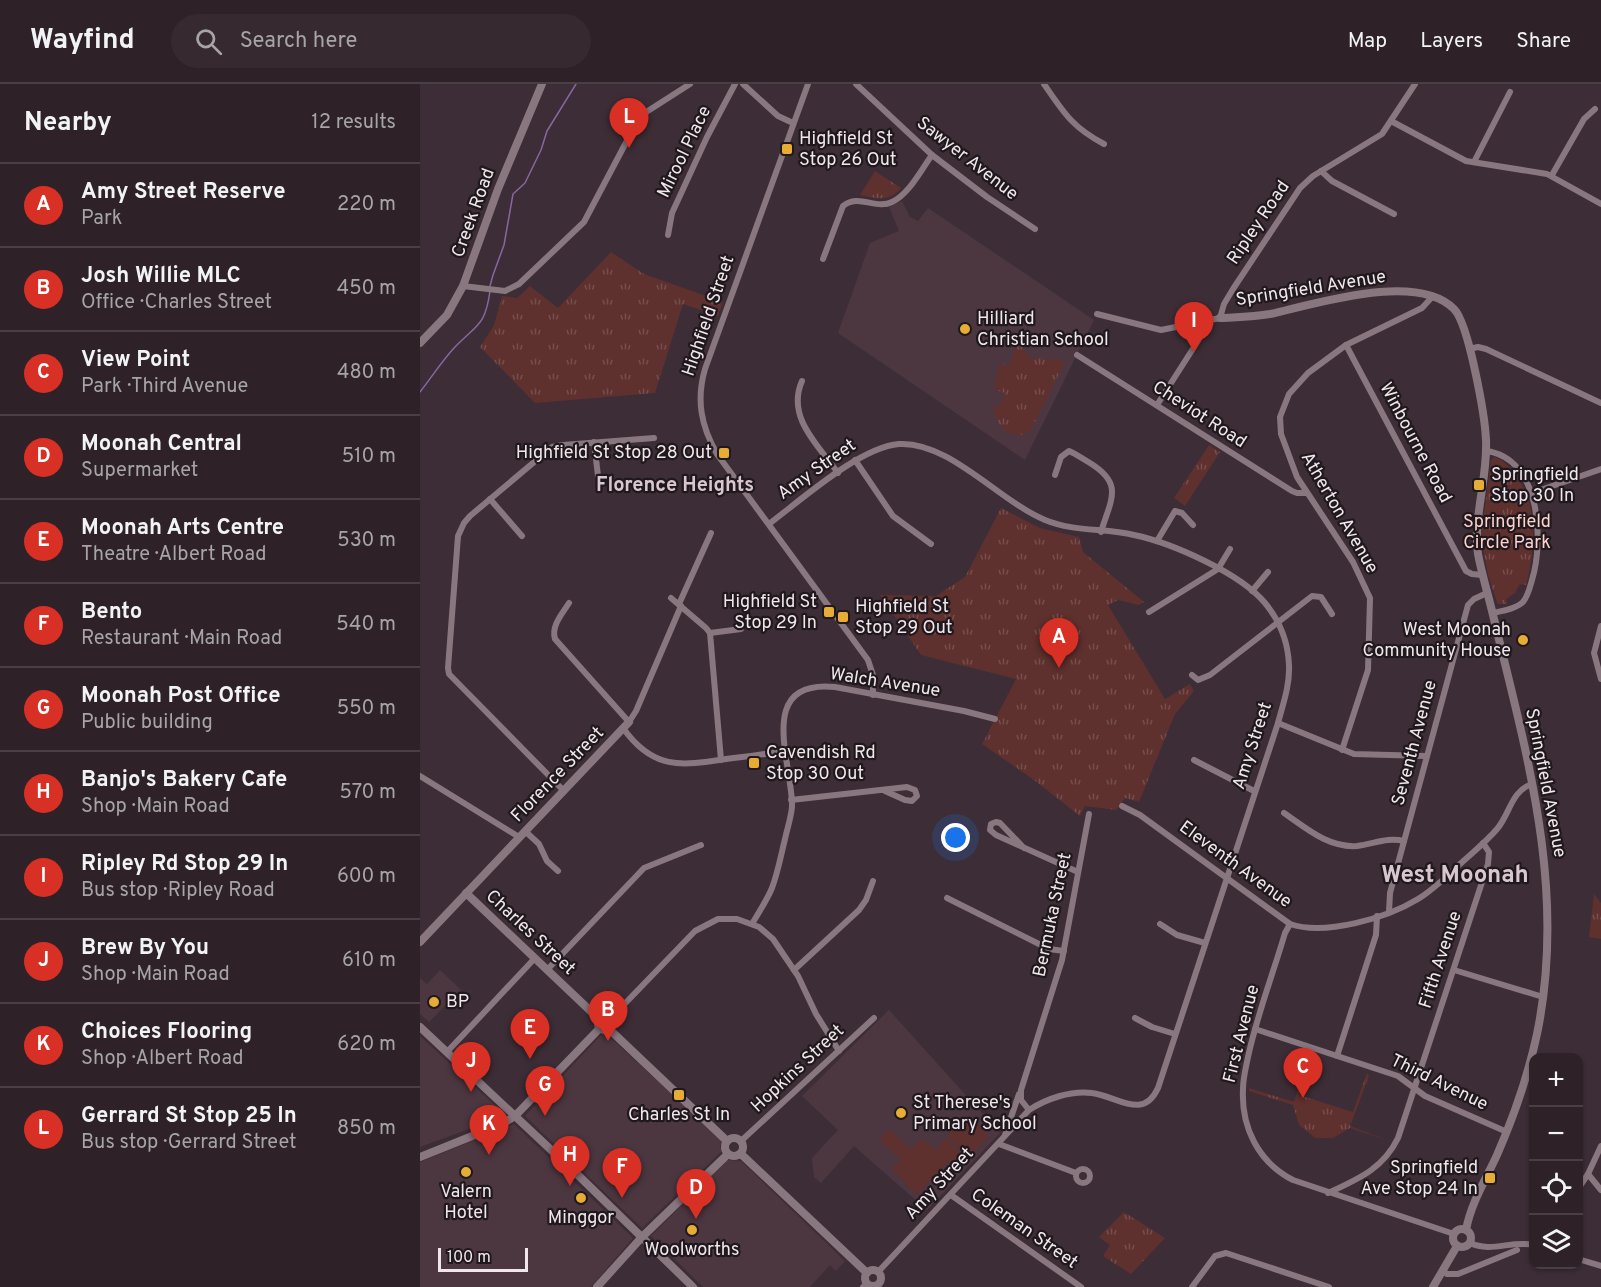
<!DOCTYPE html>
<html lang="en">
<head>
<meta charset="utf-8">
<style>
	body { margin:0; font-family:Overpass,sans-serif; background:#362a30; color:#f1f3f6 }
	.controls { position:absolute; right:18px; bottom:18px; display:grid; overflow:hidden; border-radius:12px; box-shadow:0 2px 4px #0004 }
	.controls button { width:54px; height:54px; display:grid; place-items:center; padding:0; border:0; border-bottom:2px solid #493f45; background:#2e2228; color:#f1f3f6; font:30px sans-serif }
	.scale { position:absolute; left:18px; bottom:15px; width:90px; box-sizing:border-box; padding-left:6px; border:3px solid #f1e6eb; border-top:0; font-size:16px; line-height:21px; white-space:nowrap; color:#f1e6eb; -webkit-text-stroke:4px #1f181c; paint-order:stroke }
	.you { position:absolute; left:536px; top:754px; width:21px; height:21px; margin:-15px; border:4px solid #fff; border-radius:50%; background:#1a73e8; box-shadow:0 0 0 9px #1a73e833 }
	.badge { display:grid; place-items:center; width:39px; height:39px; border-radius:50%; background:#d93025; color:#fff; font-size:20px; font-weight:700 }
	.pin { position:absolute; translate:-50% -50px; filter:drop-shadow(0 2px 3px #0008) }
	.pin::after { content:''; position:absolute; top:32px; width:21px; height:18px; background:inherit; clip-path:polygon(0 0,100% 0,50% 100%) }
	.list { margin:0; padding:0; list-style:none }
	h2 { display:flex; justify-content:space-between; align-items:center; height:78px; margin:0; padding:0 24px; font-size:26px }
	h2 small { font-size:20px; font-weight:400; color:#a7a4a8 }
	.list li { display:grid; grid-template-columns:39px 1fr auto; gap:18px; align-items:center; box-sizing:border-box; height:84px; padding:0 24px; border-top:2px solid #493f45 }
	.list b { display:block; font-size:22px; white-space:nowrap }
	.list p { margin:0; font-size:20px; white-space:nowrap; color:#a7a4a8 }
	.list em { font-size:20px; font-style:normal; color:#a7a4a8 }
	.icon { flex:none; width:33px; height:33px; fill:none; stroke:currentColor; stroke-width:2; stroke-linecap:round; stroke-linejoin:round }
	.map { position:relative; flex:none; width:1181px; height:1203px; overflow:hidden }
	header { display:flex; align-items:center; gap:36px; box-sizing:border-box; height:84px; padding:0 30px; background:#2e2228; border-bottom:2px solid #493f45 }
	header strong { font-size:28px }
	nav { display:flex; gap:33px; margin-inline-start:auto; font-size:21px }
	.search { width:420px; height:54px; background:#362a30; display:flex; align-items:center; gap:15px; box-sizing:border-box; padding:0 21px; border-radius:33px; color:#a7a4a8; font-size:22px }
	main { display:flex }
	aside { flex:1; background:#2e2228 }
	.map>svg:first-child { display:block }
	.built { fill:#4c3741 }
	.grass { fill:url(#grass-tufts) }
	.garden { fill:#5e302e }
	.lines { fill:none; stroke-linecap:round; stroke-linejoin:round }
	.stream { stroke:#8767a1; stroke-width:1.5 }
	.minor { stroke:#897780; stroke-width:6 }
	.tertiary { stroke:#897780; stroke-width:8 }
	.secondary { stroke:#897780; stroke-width:8 }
	.poi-dot { fill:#e6ac36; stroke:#1f181c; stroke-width:2 }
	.labels { text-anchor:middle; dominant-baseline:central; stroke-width:4.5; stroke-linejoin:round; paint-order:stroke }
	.poi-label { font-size:18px; fill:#f1e6eb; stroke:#1f181c; text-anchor:start }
	.street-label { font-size:18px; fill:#f1e6eb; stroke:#1f181c }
	.park-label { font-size:18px; fill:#fdd2ce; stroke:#1f181c }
	.neighbourhood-label { font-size:20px; font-weight:bold; fill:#dac6d0; stroke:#1f181c }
	.district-label { font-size:24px; font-weight:bold; fill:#dac6d0; stroke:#1f181c }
</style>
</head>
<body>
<header>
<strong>Wayfind</strong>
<div class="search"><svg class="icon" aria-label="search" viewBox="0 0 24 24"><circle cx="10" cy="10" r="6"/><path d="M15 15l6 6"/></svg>Search here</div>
<nav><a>Map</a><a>Layers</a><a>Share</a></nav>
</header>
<main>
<aside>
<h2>Nearby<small>12 results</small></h2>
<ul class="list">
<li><span class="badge">A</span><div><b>Amy Street Reserve</b><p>Park</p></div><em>220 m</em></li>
<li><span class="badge">B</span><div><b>Josh Willie MLC</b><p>Office · Charles Street</p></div><em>450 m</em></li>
<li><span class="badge">C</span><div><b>View Point</b><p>Park · Third Avenue</p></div><em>480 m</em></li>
<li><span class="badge">D</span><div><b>Moonah Central</b><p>Supermarket</p></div><em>510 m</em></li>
<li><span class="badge">E</span><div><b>Moonah Arts Centre</b><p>Theatre · Albert Road</p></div><em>530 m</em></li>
<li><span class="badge">F</span><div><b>Bento</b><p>Restaurant · Main Road</p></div><em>540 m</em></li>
<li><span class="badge">G</span><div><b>Moonah Post Office</b><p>Public building</p></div><em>550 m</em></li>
<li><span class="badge">H</span><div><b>Banjo's Bakery Cafe</b><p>Shop · Main Road</p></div><em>570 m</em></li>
<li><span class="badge">I</span><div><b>Ripley Rd Stop 29 In</b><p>Bus stop · Ripley Road</p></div><em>600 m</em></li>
<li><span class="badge">J</span><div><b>Brew By You</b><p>Shop · Main Road</p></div><em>610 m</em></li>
<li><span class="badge">K</span><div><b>Choices Flooring</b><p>Shop · Albert Road</p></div><em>620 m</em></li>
<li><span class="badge">L</span><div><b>Gerrard St Stop 25 In</b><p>Bus stop · Gerrard Street</p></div><em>850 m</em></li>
</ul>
</aside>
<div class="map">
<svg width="1181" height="1203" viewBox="0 0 1181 1203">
	<defs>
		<pattern id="grass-tufts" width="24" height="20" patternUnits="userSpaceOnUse" patternTransform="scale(1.5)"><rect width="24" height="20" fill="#5e302e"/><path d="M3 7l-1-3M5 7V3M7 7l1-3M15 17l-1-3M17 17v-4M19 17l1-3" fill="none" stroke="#764e4c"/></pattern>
	</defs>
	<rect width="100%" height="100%" fill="#3d2d36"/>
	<g class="built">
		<path d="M482,117L490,133L498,137L508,124L674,236L605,376L418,249L450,159L479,147L469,123Z"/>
		<path d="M20,886L41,906L9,938L0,930V894L7,900Z"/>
		<path d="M469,926L580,1049L507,1126L434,1062L401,1099L394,1093L392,1074L418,1046L382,1012Z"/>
		<path d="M184,948L303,1057L300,1062L302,1067L222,1144L105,1032Z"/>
		<path d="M0,952L81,1027L79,1034L0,1063Z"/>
		<path d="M94,1040L213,1154L171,1203H0V1078Z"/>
		<path d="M307,1076L321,1077L425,1177L416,1187L410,1181L390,1203H283L231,1152Z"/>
	</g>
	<g class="grass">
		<path d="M455,87L481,104C469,119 456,114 440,111Z"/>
		<path d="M191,168L224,190L303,218L298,232L263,220L235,309L115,319L60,263L74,241L82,212L97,214L110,202L138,224Z"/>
		<path d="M599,256L608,273L641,276L644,280L610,348C591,357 577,343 573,325L579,321L585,309L574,305L578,282L584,280L588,283Z"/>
		<path d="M789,361L800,368L765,422L754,414Z"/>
		<path d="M1074,373C1082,375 1087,381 1093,387C1119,420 1116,463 1106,501L1100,500L1095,509L1086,515L1087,520H1078L1077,518L1068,491L1061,452L1071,377Z"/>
		<path d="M581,424L620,444L659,453L663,468L724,518L719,521L698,516L688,521L745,615L770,600L774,607L755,630L719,718L705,714L696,726L665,722L660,732L614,696L562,660L596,595L501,571L460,511L516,512L545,493Z"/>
		<path d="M1174,810L1181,819V855L1169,853Z"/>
		<path d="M889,971L892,972L879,1011L933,1028L947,989L949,992L930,1042L969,1057L930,1044L913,1054H895L879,1041L873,1021L829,1007V1004L874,1018Z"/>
		<path d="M704,1128L745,1154L711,1190L683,1172L690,1161L679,1153Z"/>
	</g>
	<g class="garden">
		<path d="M548,1031L569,1052L549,1073L527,1052Z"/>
		<path d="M469,1045L491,1065L502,1054L522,1072L515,1065L526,1054L548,1075L537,1086L528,1077L497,1111L472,1085L481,1076L459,1056Z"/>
	</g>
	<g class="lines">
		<g class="stream">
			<path d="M70,202L73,191L84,161L93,110L105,99L121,66L127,47L156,0"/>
			<path d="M0,308C11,294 22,277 34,264C57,240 65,243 70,207"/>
		</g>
		<g class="minor">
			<path d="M323,0L358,32L373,39"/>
			<path d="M388,0L285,285C276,316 281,342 297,370L448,576L453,591V611"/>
			<path d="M436,0L512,71L567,113L615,145"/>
			<path d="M624,0C644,29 652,43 684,60"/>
			<path d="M971,37L1046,77L1127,90L1181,120"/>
			<path d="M1054,78L1090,8"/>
			<path d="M901,87L912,97L974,130"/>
			<path d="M1132,91L1164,35L1175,25"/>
			<path d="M248,151L252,129L287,53L315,0"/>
			<path d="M403,175L423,122C438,109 456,126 472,118C489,110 501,86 512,71"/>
			<path d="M43,202L85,207L99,200L164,138L220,32L270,0"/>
			<path d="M677,230L741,246L800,234L804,220L813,205L880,104L893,92L962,50L995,0"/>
			<path d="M926,261L1046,487L1052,490L1062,491"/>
			<path d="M1049,265L1058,263L1066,265L1181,319"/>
			<path d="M657,271L872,407L877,409H887"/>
			<path d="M382,297C366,333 398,361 418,389"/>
			<path d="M737,321L783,249L782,237"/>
			<path d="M174,358L178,392"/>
			<path d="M1066,367C1121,374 1124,457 1112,496C1110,503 1108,512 1103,518C1096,525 1082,527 1073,529"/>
			<path d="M435,376L473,432L511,460"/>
			<path d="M635,391L641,373L649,367C656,370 663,375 670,379C704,400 691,415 681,448"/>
			<path d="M1112,409L1181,385"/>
			<path d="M70,415L102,452"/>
			<path d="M349,440C381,416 440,363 479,360C529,357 579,417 625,436C654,448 684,444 714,451C752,459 820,489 845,519C860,537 868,558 869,581C870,601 863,620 858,639L738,1004C723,1037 697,1012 672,1009C651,1006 626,1015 609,1026L458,1188"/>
			<path d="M737,457L755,427L762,429L773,441"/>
			<path d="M832,507L848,488"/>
			<path d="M251,514L286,544L290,549L301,676"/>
			<path d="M149,519C142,530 131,542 135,555L209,638L216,627L261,522"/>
			<path d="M259,520L291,449"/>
			<path d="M729,528L798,485L810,465"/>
			<path d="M1181,542L1174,569L1181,595"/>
			<path d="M290,549L321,545"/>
			<path d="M772,591L778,596L790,591L892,512L901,513L912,530"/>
			<path d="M858,639L934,670L1006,672"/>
			<path d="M203,644C233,686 260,682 306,675C325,673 345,670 365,667"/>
			<path d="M922,666L948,586L950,514L933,478L877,393L861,350L860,333L869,310L888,289L926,261L1002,224L1013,212"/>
			<path d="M774,676L834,707"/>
			<path d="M0,692L99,753"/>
			<path d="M144,707L29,590L28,584L38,452L44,439L50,432L132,363L143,361L234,354"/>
			<path d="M371,716L487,703L495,706L497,712L492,717L485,716L465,707"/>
			<path d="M702,722L720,731L870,840C905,852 967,834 998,815C1013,806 1027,792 1040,780C1052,769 1066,758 1077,745C1090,730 1091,707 1112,700"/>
			<path d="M864,729C886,744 908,764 937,762C954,760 967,753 984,757"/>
			<path d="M105,747L119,760L127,777L138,787"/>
			<path d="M604,764L580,739L576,738L571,740L570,746L576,751L658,788"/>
			<path d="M527,814L629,865L644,867"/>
			<path d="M969,828L970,809L1048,521L1054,515L1067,509"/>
			<path d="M332,840C339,828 347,816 352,804C358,788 361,771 365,755C367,745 371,734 372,723C373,680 334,595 415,603L544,627L575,635"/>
			<path d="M740,840L757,851L785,859"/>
			<path d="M870,840L865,849C853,890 837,931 828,973C826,983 823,994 823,1005C821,1043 838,1078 873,1096L1034,1150"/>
			<path d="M127,886L224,784L281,761"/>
			<path d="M374,886L439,826L446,816L453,797"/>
			<path d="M1034,886L1123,913"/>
			<path d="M715,934L732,943L755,950"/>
			<path d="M189,936L275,847L298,835H317L339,843L353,855L378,892L396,930L419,967"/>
			<path d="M835,945L978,992L1005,1012L1087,1048"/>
			<path d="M27,968L115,874"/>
			<path d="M917,972L956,851L957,832"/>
			<path d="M609,1026L601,1016V1006L642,876L669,730"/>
			<path d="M585,1051L599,1010"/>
			<path d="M321,1057L454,934"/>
			<path d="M579,1060L656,1089"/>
			<circle cx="663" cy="1092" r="7"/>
			<path d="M1168,1090L1181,1106"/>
			<path d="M1158,1105L1168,1090L1181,1062"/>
			<path d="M908,1109C938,1095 963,1085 978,1054L1068,780L1069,768L1063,759"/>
			<path d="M531,1111L661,1203"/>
			<path d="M1050,1159C1071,1169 1092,1156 1114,1161"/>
			<path d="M1158,1175L1181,1182"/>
			<path d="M1023,1187L1027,1190H1038L1097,1166"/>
			<path d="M443,1203L447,1199"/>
			<path d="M772,1203L795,1172L806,1169L909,1203"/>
		</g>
		<g class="tertiary">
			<path d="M800,234C817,233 833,233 850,230C895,220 997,187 1034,225C1049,240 1065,333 1066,356C1068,394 1053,432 1058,470C1062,491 1068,510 1073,531C1107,671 1147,806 1117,950C1108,992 1094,1032 1077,1071C1066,1095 1051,1119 1046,1146"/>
			<path d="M0,259L27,231L43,202L78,105L122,0"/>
			<path d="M46,809L180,936"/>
			<path d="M0,858L209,638"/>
			<circle cx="184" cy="940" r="6"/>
			<path d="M188,944L307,1057"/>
			<circle cx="314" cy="1063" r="9"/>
			<path d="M321,1070L447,1189"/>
			<path d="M0,1073L82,1040L95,1032L180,944"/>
			<circle cx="1042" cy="1154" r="9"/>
			<circle cx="453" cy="1194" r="8"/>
			<path d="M177,1203L222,1153L308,1070"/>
			<path d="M1013,1203L1037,1162"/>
		</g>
		<path class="secondary" d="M0,943L160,1093L273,1203"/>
	</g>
	<g class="poi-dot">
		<rect x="361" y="59" width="12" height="12" rx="3"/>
		<circle cx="545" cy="245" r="6"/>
		<rect x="298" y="363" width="12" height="12" rx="3"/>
		<rect x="1053" y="395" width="12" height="12" rx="3"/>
		<rect x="403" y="522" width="12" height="12" rx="3"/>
		<rect x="417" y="527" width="12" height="12" rx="3"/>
		<circle cx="1103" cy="556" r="6"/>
		<rect x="328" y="673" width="12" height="12" rx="3"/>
		<circle cx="14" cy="918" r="6"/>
		<rect x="253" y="1005" width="12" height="12" rx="3"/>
		<circle cx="481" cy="1029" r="6"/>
		<circle cx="46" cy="1088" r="6"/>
		<rect x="1064" y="1088" width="12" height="12" rx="3"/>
		<circle cx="161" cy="1114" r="6"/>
		<circle cx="272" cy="1146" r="6"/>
	</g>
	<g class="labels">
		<g class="poi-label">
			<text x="379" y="55">Highfield St<tspan x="379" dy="21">Stop 26 Out</tspan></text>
			<text x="557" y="235">Hilliard<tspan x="557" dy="21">Christian School</tspan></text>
			<text x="292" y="369" text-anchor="end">Highfield St Stop 28 Out</text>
			<text x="1071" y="391">Springfield<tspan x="1071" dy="21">Stop 30 In</tspan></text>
			<text x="397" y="518" text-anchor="end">Highfield St<tspan x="397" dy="21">Stop 29 In</tspan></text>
			<text x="435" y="523">Highfield St<tspan x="435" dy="21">Stop 29 Out</tspan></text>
			<text x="1091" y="546" text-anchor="end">West Moonah<tspan x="1091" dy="21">Community House</tspan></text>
			<text x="346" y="669">Cavendish Rd<tspan x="346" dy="21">Stop 30 Out</tspan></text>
			<text x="26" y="918">BP</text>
			<text x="493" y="1019">St Therese's<tspan x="493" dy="21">Primary School</tspan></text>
			<text x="259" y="1031" text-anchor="middle">Charles St In</text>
			<text x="1058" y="1084" text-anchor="end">Springfield<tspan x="1058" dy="21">Ave Stop 24 In</tspan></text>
			<text x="46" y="1108" text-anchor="middle">Valern<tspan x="46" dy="21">Hotel</tspan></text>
			<text x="161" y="1134" text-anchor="middle">Minggor</text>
			<text x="272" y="1166" text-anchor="middle">Woolworths</text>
		</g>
		<g class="street-label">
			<text transform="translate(265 68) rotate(-64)">Mirool Place</text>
			<text transform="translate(547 75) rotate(38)">Sawyer Avenue</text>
			<text transform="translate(54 129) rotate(-70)">Creek Road</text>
			<text transform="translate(839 139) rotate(-56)">Ripley Road</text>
			<text transform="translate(891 205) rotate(-9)">Springfield Avenue</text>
			<text transform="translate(289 232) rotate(-71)">Highfield Street</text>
			<text transform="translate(779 331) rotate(33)">Cheviot Road</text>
			<text transform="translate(995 359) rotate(62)">Winbourne Road</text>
			<text transform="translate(397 386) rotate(-35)">Amy Street</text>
			<text transform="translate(919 429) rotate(60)">Atherton Avenue</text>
			<text transform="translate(465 599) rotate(9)">Walch Avenue</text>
			<text transform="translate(995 659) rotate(-75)">Seventh Avenue</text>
			<text transform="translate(833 662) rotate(-72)">Amy Street</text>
			<text transform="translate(138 691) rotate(-46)">Florence Street</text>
			<text transform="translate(1125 699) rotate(79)">Springfield Avenue</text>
			<text transform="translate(815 781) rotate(36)">Eleventh Avenue</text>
			<text transform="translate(633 831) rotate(-78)">Bermuka Street</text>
			<text transform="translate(110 849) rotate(43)">Charles Street</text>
			<text transform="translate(1021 876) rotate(-72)">Fifth Avenue</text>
			<text transform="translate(822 950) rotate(-76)">First Avenue</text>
			<text transform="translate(378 985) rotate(-43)">Hopkins Street</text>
			<text transform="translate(1019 999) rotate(26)">Third Avenue</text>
			<text transform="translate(520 1100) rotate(-47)">Amy Street</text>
			<text transform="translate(604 1145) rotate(35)">Coleman Street</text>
		</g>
		<g class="park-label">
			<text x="1087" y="438">Springfield<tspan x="1087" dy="21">Circle Park</tspan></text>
		</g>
		<g class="neighbourhood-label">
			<text x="255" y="402">Florence Heights</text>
		</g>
		<g class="district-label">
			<text x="1035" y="792">West Moonah</text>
		</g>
	</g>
</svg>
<div class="controls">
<button>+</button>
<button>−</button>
<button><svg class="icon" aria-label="locate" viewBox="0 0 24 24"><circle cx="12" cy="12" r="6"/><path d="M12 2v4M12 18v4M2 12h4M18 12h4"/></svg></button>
<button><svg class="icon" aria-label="layers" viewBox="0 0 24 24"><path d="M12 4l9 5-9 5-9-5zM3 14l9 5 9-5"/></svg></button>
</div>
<div class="scale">100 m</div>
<div class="you"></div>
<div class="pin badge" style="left:639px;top:584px">A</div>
<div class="pin badge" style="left:188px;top:957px">B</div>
<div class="pin badge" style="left:883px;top:1014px">C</div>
<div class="pin badge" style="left:276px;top:1135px">D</div>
<div class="pin badge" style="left:110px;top:975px">E</div>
<div class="pin badge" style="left:202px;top:1114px">F</div>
<div class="pin badge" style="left:125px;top:1032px">G</div>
<div class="pin badge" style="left:150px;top:1102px">H</div>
<div class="pin badge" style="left:774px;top:268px">I</div>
<div class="pin badge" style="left:51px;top:1008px">J</div>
<div class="pin badge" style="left:69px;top:1071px">K</div>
<div class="pin badge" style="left:209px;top:64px">L</div>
</div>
</main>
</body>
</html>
